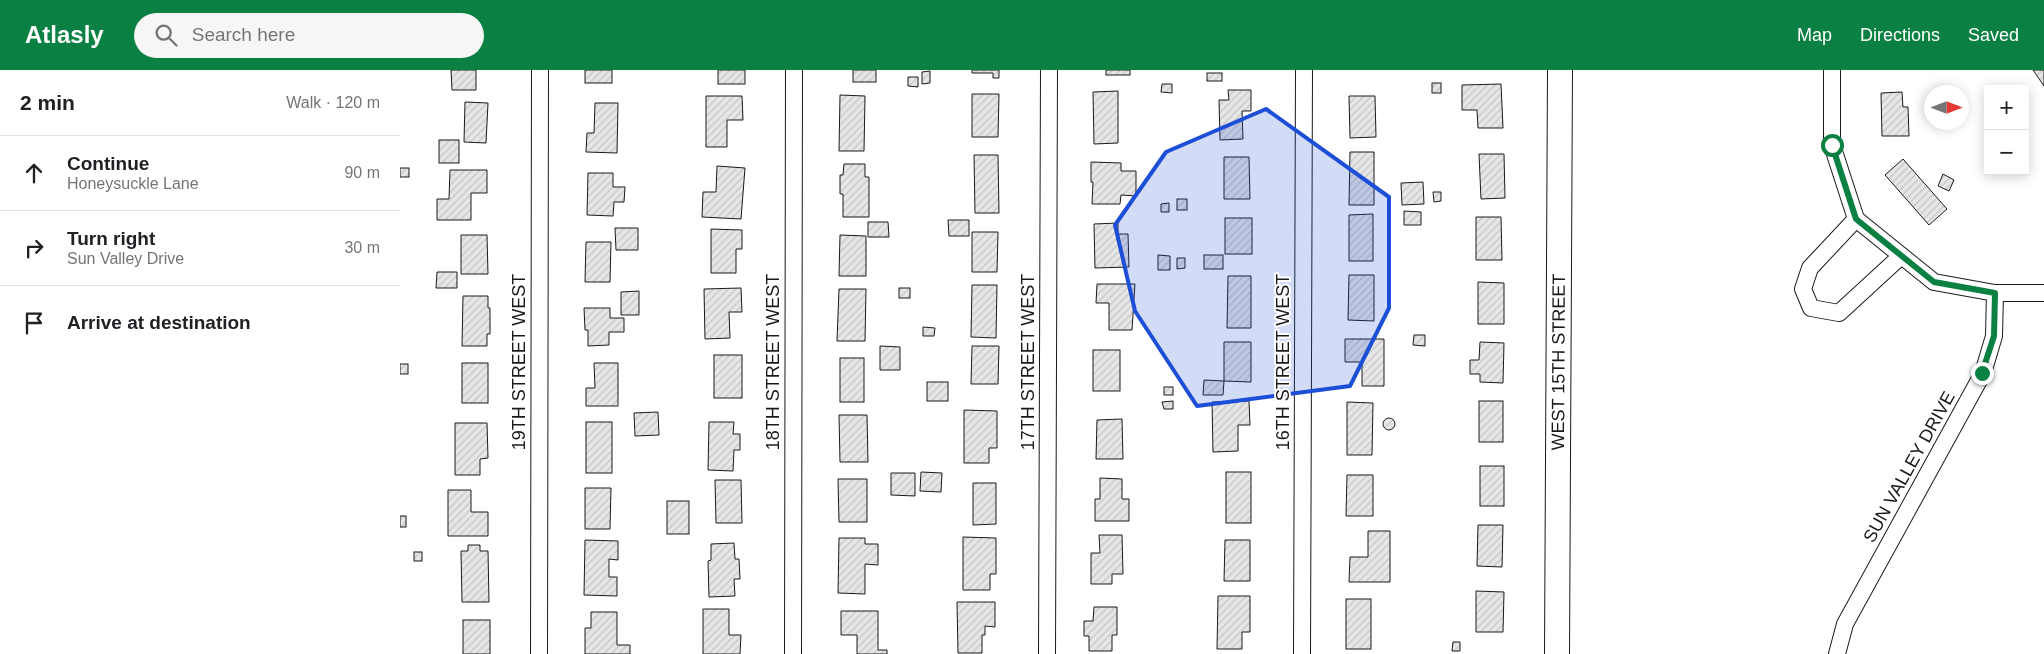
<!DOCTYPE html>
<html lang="en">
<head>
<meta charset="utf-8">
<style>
	body { margin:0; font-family:Arial,sans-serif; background:#f6f6f6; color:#202124 }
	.controls { position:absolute; right:15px; top:15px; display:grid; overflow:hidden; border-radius:0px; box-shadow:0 2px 12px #0003 }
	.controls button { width:45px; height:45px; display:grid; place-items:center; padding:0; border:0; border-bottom:1px solid #e0e0e0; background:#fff; color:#202124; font:25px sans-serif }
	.compass { position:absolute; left:1524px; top:15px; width:45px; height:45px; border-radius:50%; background:#fff; box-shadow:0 2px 12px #0003; rotate:90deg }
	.stop { position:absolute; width:15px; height:15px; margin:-11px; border:4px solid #0b8043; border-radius:50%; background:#fff }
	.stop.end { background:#0b8043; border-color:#fff; box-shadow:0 1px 5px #0008 }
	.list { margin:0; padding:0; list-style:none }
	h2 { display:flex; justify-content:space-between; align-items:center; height:65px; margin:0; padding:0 20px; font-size:21px }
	h2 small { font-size:16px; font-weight:400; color:#757577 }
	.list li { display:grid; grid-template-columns:32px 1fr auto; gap:15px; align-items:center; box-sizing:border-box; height:75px; padding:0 20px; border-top:1px solid #e0e0e0 }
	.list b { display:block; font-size:19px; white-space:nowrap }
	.list p { margin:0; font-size:16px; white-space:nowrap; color:#757577 }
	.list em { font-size:16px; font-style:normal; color:#757577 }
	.icon { flex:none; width:28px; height:28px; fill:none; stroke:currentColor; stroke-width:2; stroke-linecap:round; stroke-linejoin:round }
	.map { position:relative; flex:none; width:1644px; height:584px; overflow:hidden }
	header { display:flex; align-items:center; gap:30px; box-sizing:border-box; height:70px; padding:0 25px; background:#0b8043; color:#fff }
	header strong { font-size:24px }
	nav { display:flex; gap:28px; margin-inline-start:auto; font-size:18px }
	.search { width:350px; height:45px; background:#f6f6f6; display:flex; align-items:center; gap:12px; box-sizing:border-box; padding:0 18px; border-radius:28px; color:#757577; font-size:19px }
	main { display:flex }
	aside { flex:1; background:#fff }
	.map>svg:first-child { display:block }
	.building { fill:url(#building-hatch); stroke:#1a1a1a }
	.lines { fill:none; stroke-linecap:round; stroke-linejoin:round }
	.street-casing { stroke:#1a1a1a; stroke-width:18 }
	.secondary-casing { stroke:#1a1a1a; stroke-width:26 }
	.street { stroke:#fff; stroke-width:16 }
	.secondary { stroke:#fff; stroke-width:24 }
	.route { stroke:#0b8043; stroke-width:6 }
	.marked { fill:#1d4ed8; fill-opacity:0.2; stroke:#1d4ed8; stroke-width:4; stroke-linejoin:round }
	.labels { text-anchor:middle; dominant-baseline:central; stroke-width:4; stroke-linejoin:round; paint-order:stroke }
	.street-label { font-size:18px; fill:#1a1a1a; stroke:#fff }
</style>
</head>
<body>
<header>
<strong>Atlasly</strong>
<div class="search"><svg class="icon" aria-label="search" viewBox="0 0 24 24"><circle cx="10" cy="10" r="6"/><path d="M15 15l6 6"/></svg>Search here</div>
<nav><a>Map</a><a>Directions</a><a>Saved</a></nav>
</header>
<main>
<aside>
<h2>2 min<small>Walk · 120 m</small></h2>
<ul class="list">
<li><svg class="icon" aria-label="ahead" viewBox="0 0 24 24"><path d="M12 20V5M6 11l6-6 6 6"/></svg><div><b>Continue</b><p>Honeysuckle Lane</p></div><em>90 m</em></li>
<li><svg class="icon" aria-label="right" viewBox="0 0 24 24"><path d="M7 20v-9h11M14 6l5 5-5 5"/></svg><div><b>Turn right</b><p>Sun Valley Drive</p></div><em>30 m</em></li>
<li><svg class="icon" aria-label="arrive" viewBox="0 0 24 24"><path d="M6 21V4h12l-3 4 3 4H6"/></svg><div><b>Arrive at destination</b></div></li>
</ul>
</aside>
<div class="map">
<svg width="1644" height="584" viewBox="0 0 1644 584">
	<defs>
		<pattern id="building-hatch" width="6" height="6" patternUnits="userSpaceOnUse" patternTransform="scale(1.25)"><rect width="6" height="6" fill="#e6e6e6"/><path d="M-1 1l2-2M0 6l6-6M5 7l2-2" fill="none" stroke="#c5c5c5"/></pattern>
	</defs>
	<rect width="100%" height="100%" fill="#fff"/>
	<g class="building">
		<path d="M51,0H76V20H52Z"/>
		<rect x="185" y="0" width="27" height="13"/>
		<rect x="318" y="0" width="27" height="14"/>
		<rect x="453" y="0" width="23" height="12"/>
		<path d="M572,0H599V8H593V3H572Z"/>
		<rect x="706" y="0" width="24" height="5"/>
		<path d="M1633,0H1644V16Z"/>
		<path d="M530,1V13L522,14V2Z"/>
		<rect x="807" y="3" width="15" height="8"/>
		<path d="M508,7H518V17L508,16Z"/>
		<rect x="1032" y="13" width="9" height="10"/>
		<path d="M762,14H772V23L761,22Z"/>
		<path d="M1101,14L1103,58H1078L1077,40H1062V15Z"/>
		<path d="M828,20H851V41H842L843,69L820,70L819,30H829Z"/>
		<path d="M718,21V73L694,74L693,22Z"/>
		<path d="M1502,22L1503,37H1508L1509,66H1482L1481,23Z"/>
		<path d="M572,24H599L598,67H572Z"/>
		<path d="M440,25L465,26L464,81H439Z"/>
		<path d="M306,26H342L343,50H327V77H306Z"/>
		<path d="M949,26H975L976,67L950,68Z"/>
		<path d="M65,32L88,33L86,73L64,72Z"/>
		<path d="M195,33H218L217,83L186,82L187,63H194Z"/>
		<rect x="39" y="70" width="20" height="23"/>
		<path d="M950,82H974V135H949Z"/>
		<path d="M1079,84H1104L1105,128L1081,129Z"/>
		<path d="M574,85H598L599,143H575Z"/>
		<path d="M824,87H849L850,129H824Z"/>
		<path d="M1503,89L1547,139L1529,155L1485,105Z"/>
		<path d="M691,92L721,93V101H736V126L721,125L720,134H692L693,112H691Z"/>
		<path d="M444,94H465V107H469V147H443V124H440V105H443Z"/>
		<path d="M317,96L345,98L341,149L302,147L303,122H316Z"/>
		<rect x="0" y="98" width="9" height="9"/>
		<path d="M50,100H87V123H71V150H37V129H49Z"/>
		<path d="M188,103H213V117H225L224,132H214L213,146L187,145Z"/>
		<path d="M1543,104L1554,110L1549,121L1538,116Z"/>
		<path d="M1023,112L1024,134L1002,135L1001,113Z"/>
		<path d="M1033,122H1041V131L1034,132Z"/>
		<rect x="777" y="129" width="10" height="11"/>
		<path d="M769,133V142H761V134Z"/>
		<path d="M1004,141L1021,142V155H1004Z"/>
		<path d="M973,144V191H949V145Z"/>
		<path d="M1076,147H1101L1102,190H1076Z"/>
		<rect x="825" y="148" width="27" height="36"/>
		<path d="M548,150H569V166H549Z"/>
		<path d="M468,152H488L489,167H468Z"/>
		<path d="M718,153V164H728L729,197L695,198L694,154Z"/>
		<path d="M215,158H238V180H216Z"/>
		<path d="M311,159L342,160V179H336V203H311Z"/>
		<path d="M572,162H598L597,202H572Z"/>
		<path d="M61,165H87L88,204H61Z"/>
		<path d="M440,165L466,166V206H439Z"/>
		<path d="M186,172H211L210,212H185Z"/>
		<path d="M758,185L770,186V200H758Z"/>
		<rect x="804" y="185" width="19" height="14"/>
		<path d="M777,188H785V198L777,199Z"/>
		<path d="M37,202H57V218H36Z"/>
		<path d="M949,205H974V251L948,250Z"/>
		<path d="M828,206H851V258H827Z"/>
		<path d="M1078,212L1104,213V254H1078Z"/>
		<path d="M697,214H735L732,260H709V233H696Z"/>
		<path d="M572,215H597L596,268L571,267Z"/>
		<path d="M341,218L342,242H329L330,268L305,269L304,219Z"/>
		<rect x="499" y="218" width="11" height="10"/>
		<path d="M439,219H466L465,271H437Z"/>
		<path d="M239,221V245H221V222Z"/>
		<path d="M63,226H88V238H90V264H87V276H62Z"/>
		<path d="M184,238H210V248H224V262H209V275L188,276V260H185Z"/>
		<path d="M523,257L535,258L534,266H523Z"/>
		<path d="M1014,265H1025V276L1013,275Z"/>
		<path d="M945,269H984V316H962V292H945Z"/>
		<path d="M824,272H851V312L824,311Z"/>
		<path d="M1080,272L1104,273L1103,313L1080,312V304H1070V290H1079Z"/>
		<path d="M480,276L500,277V300H480Z"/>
		<path d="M572,276H599L598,314H571Z"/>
		<rect x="693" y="280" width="27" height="41"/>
		<rect x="314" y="285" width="28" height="43"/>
		<rect x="440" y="288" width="24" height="44"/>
		<rect x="62" y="293" width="26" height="40"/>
		<path d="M194,293H218V336H186V318H195Z"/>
		<rect x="0" y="294" width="8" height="10"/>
		<path d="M804,310L824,311L823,325H803Z"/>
		<rect x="527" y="312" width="21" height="19"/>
		<rect x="764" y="317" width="9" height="8"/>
		<path d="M773,331V339H764L762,332Z"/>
		<path d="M849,331L850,355H838V381L813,382L812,332Z"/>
		<rect x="1079" y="331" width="24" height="41"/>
		<path d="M947,332L973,333L972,385H947Z"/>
		<path d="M564,340L597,341V378H589V393H564Z"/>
		<path d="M258,342L259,365L235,366L234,343Z"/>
		<path d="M439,345H467L468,392H440Z"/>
		<circle cx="989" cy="354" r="6"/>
		<path d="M722,349L723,389H696L697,350Z"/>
		<rect x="186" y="352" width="26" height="51"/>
		<path d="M309,352H334L333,364H340V380H334L333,401L308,400Z"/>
		<path d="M55,353H87L88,388L80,389V405H55Z"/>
		<rect x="1080" y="396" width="24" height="40"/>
		<path d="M521,402L542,403L541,422L520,421Z"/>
		<rect x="826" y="402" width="25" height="51"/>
		<path d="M491,403H515V426L491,425Z"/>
		<path d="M947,405H973V446H946Z"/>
		<path d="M700,408L722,409V429H729V451H695V429H700Z"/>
		<path d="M438,409H467V452H439Z"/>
		<path d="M315,410H341L342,453H316Z"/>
		<path d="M573,413H596V454L573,455Z"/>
		<path d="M185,418H211L210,459H185Z"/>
		<path d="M48,420H71V442H88V466H48Z"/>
		<rect x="267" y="431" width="22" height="33"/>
		<rect x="0" y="446" width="6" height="11"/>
		<path d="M1078,455H1103L1102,497L1077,496Z"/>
		<path d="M968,461H990V512H949L950,487H968Z"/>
		<path d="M699,465H722L723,504H712V514H691V483H700Z"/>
		<path d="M563,467L596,468V504H590V520H563Z"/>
		<path d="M439,468H465V474H478V495L465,494V524L438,523Z"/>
		<path d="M185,470L218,471V490L209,489V507H217V526L184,525Z"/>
		<path d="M825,470H850V511H824Z"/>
		<path d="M334,473L335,489H339L340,509H334L335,526L309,527L308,491L311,490V474Z"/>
		<path d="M68,475H80V481H88L89,532H62L61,481H68Z"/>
		<rect x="14" y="482" width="8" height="9"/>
		<path d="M1076,521L1104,522L1103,562H1076Z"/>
		<path d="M818,526H850V562H842V579H817Z"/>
		<rect x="946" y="529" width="25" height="50"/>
		<path d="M557,532H595V557L585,556V565H582V583H558Z"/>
		<path d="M694,537H717V565H712V581H689V566H684V551H693Z"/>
		<path d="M303,539H329V565H341L340,584H303Z"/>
		<path d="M441,541H478V580H487V584H457V565H441Z"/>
		<path d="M191,542H217V575H230V584H185V558H191Z"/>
		<rect x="63" y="550" width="27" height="34"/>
		<path d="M1053,572H1060V581H1052Z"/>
	</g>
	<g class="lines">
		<g class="street-casing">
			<g id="street">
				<path d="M1432,0V75L1456,149L1534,212L1595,223H1644"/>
				<path d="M1456,149L1410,198L1403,219L1411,238L1439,243L1501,186"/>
				<path d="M139,584L140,0"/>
				<path d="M393,584L394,0"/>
				<path d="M647,584L649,0"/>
				<path d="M902,584L904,0"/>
				<path d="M1437,584L1445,554L1583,303L1594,266L1595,223"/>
			</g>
		</g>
		<g class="secondary-casing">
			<g id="secondary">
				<path id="s1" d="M1157,584L1160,0"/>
			</g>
		</g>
		<use href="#street" class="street"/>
		<use href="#secondary" class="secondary"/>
	</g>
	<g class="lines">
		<path class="route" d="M1432,75L1456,149L1534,212L1595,223L1594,266L1582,303"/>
	</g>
	<path class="marked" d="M866,39L989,127V238L950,316L797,336L735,241L715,155L766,82Z"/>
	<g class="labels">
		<g class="street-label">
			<text transform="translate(119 292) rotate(-90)">19TH STREET WEST</text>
			<text transform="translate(373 292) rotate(-90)">18TH STREET WEST</text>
			<text transform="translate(628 292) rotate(-90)">17TH STREET WEST</text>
			<text transform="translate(883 292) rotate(-90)">16TH STREET WEST</text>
			<text stroke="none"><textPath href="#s1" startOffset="292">WEST 15TH STREET</textPath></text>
			<text transform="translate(1509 397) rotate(-61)">SUN VALLEY DRIVE</text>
		</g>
	</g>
</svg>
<div class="controls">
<button>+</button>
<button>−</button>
</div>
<svg class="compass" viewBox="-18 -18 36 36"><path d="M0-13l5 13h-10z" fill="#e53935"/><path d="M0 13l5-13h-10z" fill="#757577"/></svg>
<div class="stop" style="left:1432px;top:75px"></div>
<div class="stop end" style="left:1582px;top:303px"></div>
</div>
</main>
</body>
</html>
